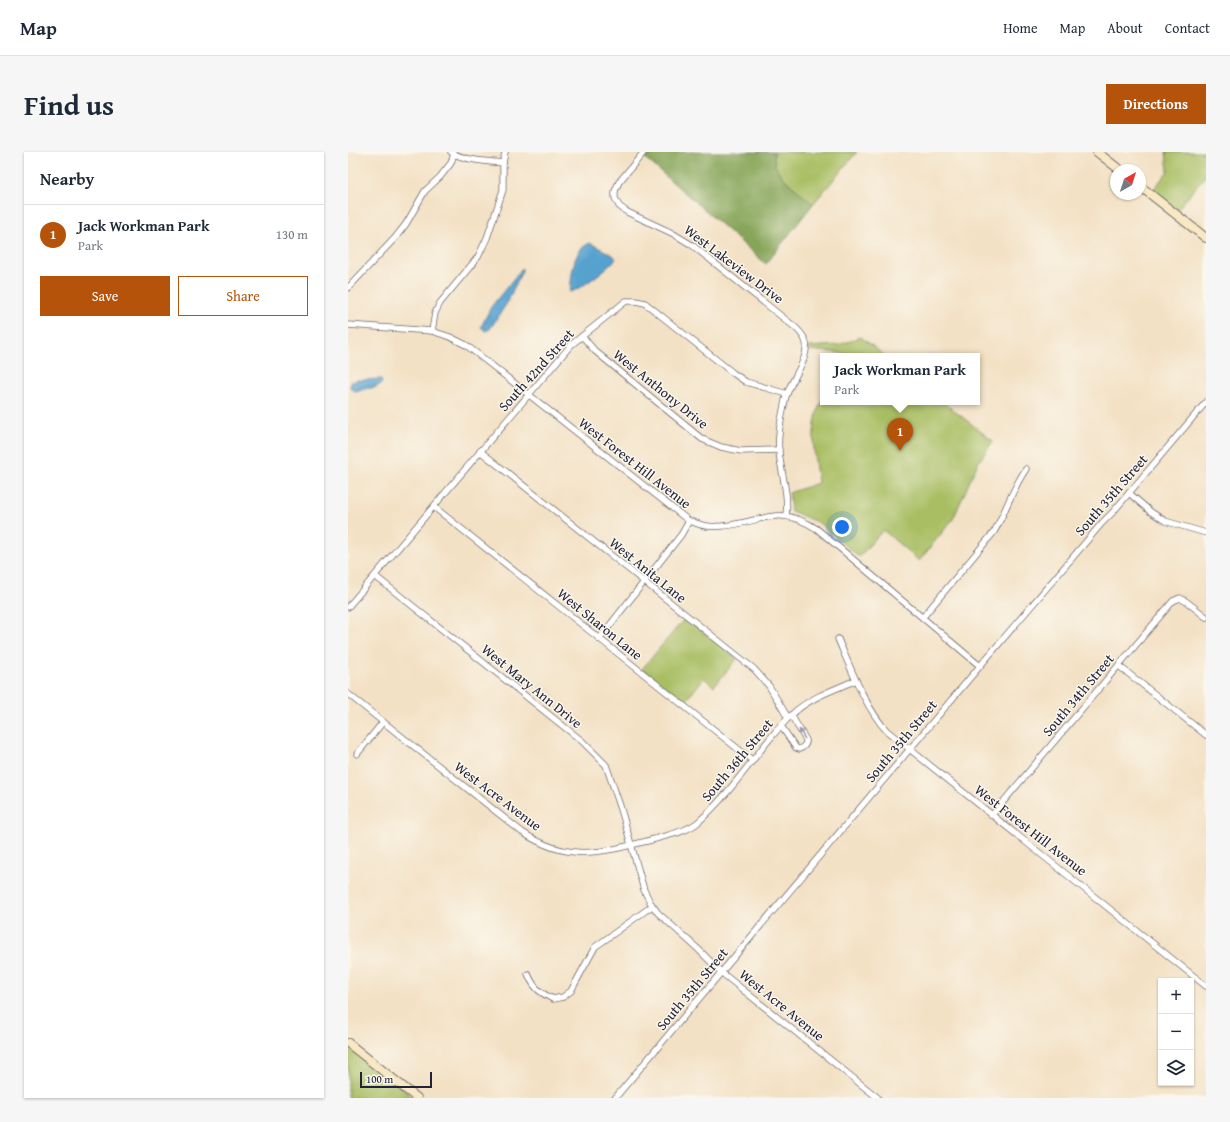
<!DOCTYPE html>
<html lang="en">
<head>
<meta charset="utf-8">
<style>
	body { margin:0; font-family:"Gentium Book Plus",serif; background:#f6f6f7; color:#1f2937 }
	.controls { position:absolute; right:12px; bottom:12px; display:grid; overflow:hidden; border-radius:0px; box-shadow:0 1px 3px #0004 }
	.controls button { width:36px; height:36px; display:grid; place-items:center; padding:0; border:0; border-bottom:1px solid #e0e1e3; background:#fff; color:#1f2937; font:20px sans-serif }
	.compass { position:absolute; left:762px; top:12px; width:36px; height:36px; border-radius:50%; background:#fff; box-shadow:0 1px 3px #0004; rotate:39deg }
	.scale { position:absolute; left:12px; bottom:10px; width:72px; box-sizing:border-box; padding-left:4px; border:2px solid #22223b; border-top:0; font-size:11px; line-height:14px; white-space:nowrap; color:#22223b; -webkit-text-stroke:3px #fbf7ec; paint-order:stroke }
	.you { position:absolute; left:494px; top:375px; width:14px; height:14px; margin:-10px; border:3px solid #fff; border-radius:50%; background:#1a73e8; box-shadow:0 0 0 6px #1a73e833 }
	.badge { display:grid; place-items:center; width:26px; height:26px; border-radius:50%; background:#b45309; color:#fff; font-size:13px; font-weight:700 }
	.pin { position:absolute; translate:-50% -33px; filter:drop-shadow(0 1px 2px #0008) }
	.pin::after { content:''; position:absolute; top:21px; width:14px; height:12px; background:inherit; clip-path:polygon(0 0,100% 0,50% 100%) }
	.popup { position:absolute; left:472px; top:201px; width:160px; height:52px; box-sizing:border-box; display:grid; place-content:center; border-radius:0px; background:#fff; filter:drop-shadow(0 1px 3px #0005); font-size:13px; white-space:nowrap; color:#747a83 }
	.popup b { font-size:15px; color:#1f2937 }
	.popup::after { content:''; position:absolute; left:50%; top:100%; margin-left:-8px; border:8px solid transparent; border-top-color:#fff }
	.list { margin:0; padding:0; list-style:none }
	h2 { display:flex; justify-content:space-between; align-items:center; height:52px; margin:0; padding:0 16px; font-size:17px }
	h2 small { font-size:13px; font-weight:400; color:#747a83 }
	.list li { display:grid; grid-template-columns:26px 1fr auto; gap:12px; align-items:center; box-sizing:border-box; height:60px; padding:0 16px; border-top:1px solid #e0e1e3 }
	.list b { display:block; font-size:15px; white-space:nowrap }
	.list p { margin:0; font-size:13px; white-space:nowrap; color:#747a83 }
	.list em { font-size:13px; font-style:normal; color:#747a83 }
	.actions { display:flex; gap:8px; padding:12px 16px }
	.actions a { flex:1; padding:9px 0; border:1px solid #b45309; border-radius:0px; text-align:center; font-size:14px; color:#b45309 }
	.actions .main { background:#b45309; color:#fff }
	.icon { flex:none; width:22px; height:22px; fill:none; stroke:currentColor; stroke-width:2; stroke-linecap:round; stroke-linejoin:round }
	.map { position:relative; flex:none; width:858px; height:946px; overflow:hidden; border-radius:0px }
	header { display:flex; align-items:center; gap:24px; box-sizing:border-box; height:56px; padding:0 20px; background:#fff; border-bottom:1px solid #e0e1e3 }
	header strong { font-size:19px }
	nav { display:flex; gap:22px; margin-inline-start:auto; font-size:14px }
	.intro { display:flex; align-items:center; justify-content:space-between; box-sizing:border-box; height:96px; padding:0 24px }
	h1 { margin:0; font-size:28px }
	.button { padding:10px 18px; border-radius:0px; background:#b45309; color:#fff; font-size:14px; font-weight:700 }
	main { display:flex; gap:24px; padding:0 24px }
	aside { flex:1; background:#fff; border-radius:0px; box-shadow:0 1px 3px #0004 }
	.map>svg:first-child { display:block }
	.green { fill:#a9be63; stroke:#66704f }
	.forest { fill:#86a559; stroke:#54644a }
	.water { fill:#56a2cf; stroke:#3c6285 }
	.lines { fill:none; stroke-linecap:round; stroke-linejoin:round }
	.street-casing { stroke:#6b656b; stroke-width:7 }
	.secondary-casing { stroke:#6b656b; stroke-width:10 }
	.street { stroke:#fff; stroke-width:5.5 }
	.secondary { stroke:#f8e8c3; stroke-width:8 }
	.oneway { fill:#9c9ca7 }
	.labels { text-anchor:middle; dominant-baseline:central; stroke-width:3; stroke-linejoin:round; paint-order:stroke }
	.street-label { font-size:14px; fill:#22223b; stroke:#fbf7ec }
</style>
</head>
<body>
<header>
<strong>Map</strong>
<nav><a>Home</a><a>Map</a><a>About</a><a>Contact</a></nav>
</header>
<div class="intro"><h1>Find us</h1><a class="button">Directions</a></div>
<main>
<aside>
<h2>Nearby<small></small></h2>
<ul class="list">
<li><span class="badge">1</span><div><b>Jack Workman Park</b><p>Park</p></div><em>130 m</em></li>
</ul>
<div class="actions"><a class="main">Save</a><a>Share</a></div>
</aside>
<div class="map">
<svg width="858" height="946" viewBox="0 0 858 946">
	<rect width="100%" height="100%" fill="#fbf7ec"/>
	<filter id="ink" filterUnits="userSpaceOnUse"><feTurbulence type="fractalNoise" baseFrequency=".025" numOctaves="2"/><feDisplacementMap in="SourceGraphic" scale="8" xChannelSelector="R" yChannelSelector="G"/><feConvolveMatrix kernelMatrix="1 2 1 2 8 2 1 2 1" color-interpolation-filters="sRGB"/></filter>
	<filter id="wash" filterUnits="userSpaceOnUse"><feTurbulence type="fractalNoise" baseFrequency=".012" numOctaves="4" result="noise"/><feDisplacementMap in="SourceGraphic" scale="16" xChannelSelector="R" yChannelSelector="G"/><feGaussianBlur stdDeviation="0.9" result="paint"/><feColorMatrix in="noise" values="0 0 0 0 0 0 0 0 0 0 0 0 0 0 0 0 0 1.4 0 .05"/><feComposite in="paint" operator="in"/></filter>
	<g filter="url(#wash)">
		<rect width="100%" height="100%" fill="#f3e1c5"/>
		<g class="green">
			<path d="M426,0H509L465,52L435,26L427,14Z"/>
			<path d="M818,0H858V23L829,58L804,39L820,19Z"/>
			<path d="M513,185L537,204H502L503,202L461,198V195L491,193Z"/>
			<path d="M475,246V250H595L645,289L630,311L605,367L571,409L535,378L511,405L471,371L443,359L441,341L470,331C466,303 461,273 475,246Z"/>
			<path d="M337,466L389,507L366,534L356,526L336,551L294,517Z"/>
			<path d="M0,893L66,946H0Z"/>
		</g>
		<path class="forest" d="M303,0H426L427,14L435,26L465,52L418,112L297,6Z"/>
		<g class="water">
			<path d="M242,91L265,103L268,107C261,115 231,139 222,140C224,123 224,98 242,91Z"/>
			<path d="M174,116V119L159,151L142,177L137,179L133,175L143,155Z"/>
			<path d="M33,227L34,230L33,232L28,235L6,239L2,235L3,230L10,228Z"/>
		</g>
	</g>
	<g filter="url(#ink)">
		<g class="lines">
			<g class="street-casing">
				<g id="street">
					<path d="M103,0C117,9 139,9 155,11"/>
					<path d="M296,0L271,30L267,39V46L271,54L279,60L324,81L344,93L448,176C452,180 457,185 458,191C461,208 441,230 437,248C434,265 429,282 431,300C433,321 441,342 438,363"/>
					<path d="M0,136L47,86L58,72L77,39L92,25L103,11L106,2"/>
					<path d="M0,173L84,179L102,185L118,193L341,369C347,370 353,374 359,374C364,375 369,374 374,374C414,371 430,351 469,377L632,514"/>
					<path d="M84,179L87,161L92,151L130,105L139,86L155,38V11L157,0"/>
					<path d="M234,184L247,199L354,287L373,295L393,299L431,298"/>
					<path d="M132,299L406,517L421,534L440,566"/>
					<path d="M781,341L803,360L817,369L858,381"/>
					<path d="M86,355L404,608"/>
					<path d="M27,424L234,589L258,613L273,657L296,738L302,750L310,761L350,797L374,821L530,946"/>
					<path d="M0,455L223,193L278,149H288L297,151L385,221L398,230L439,242"/>
					<path d="M575,465L646,380C658,359 664,337 678,317"/>
					<path d="M251,487L333,383L341,369"/>
					<path d="M490,487C502,515 518,557 539,579L858,834"/>
					<path d="M771,514L858,583"/>
					<path d="M0,542L174,680C222,712 255,700 307,687C320,683 338,680 349,671C375,649 399,615 420,589C429,578 438,567 449,558C466,544 488,537 508,528"/>
					<path d="M433,574L448,596L451,597C455,596 459,592 458,588L443,563"/>
					<path d="M9,602L35,570"/>
					<path d="M644,663L825,449L832,446L839,450L858,465"/>
					<path d="M180,822C186,836 191,840 205,847L215,845L223,839L247,795L304,754"/>
					<path d="M267,946L632,514L754,371L765,360L858,250"/>
				</g>
			</g>
			<g class="secondary-casing">
				<g id="secondary">
					<path d="M749,0L772,18"/>
					<path d="M792,34L858,86"/>
					<path d="M0,891L69,946"/>
				</g>
			</g>
			<use href="#street" class="street"/>
			<use href="#secondary" class="secondary"/>
		</g>
		<defs><path id="oneway-solid" d="M-6-.8H1V-3.2L6.5 0L1 3.2V.8H-6Z"/></defs>
		<use class="oneway" href="#oneway-solid" transform="translate(454 582) rotate(-120)"/>
	</g>
	<g class="labels">
		<g class="street-label">
			<text transform="translate(386 112) rotate(37)">West Lakeview Drive</text>
			<text transform="translate(188 218) rotate(-48)">South 42nd Street</text>
			<text transform="translate(313 237) rotate(39)">West Anthony Drive</text>
			<text transform="translate(287 311) rotate(38)">West Forest Hill Avenue</text>
			<text transform="translate(763 343) rotate(-49)">South 35th Street</text>
			<text transform="translate(300 418) rotate(39)">West Anita Lane</text>
			<text transform="translate(252 472) rotate(39)">West Sharon Lane</text>
			<text transform="translate(184 534) rotate(39)">West Mary Ann Drive</text>
			<text transform="translate(730 543) rotate(-50)">South 34th Street</text>
			<text transform="translate(553 589) rotate(-50)">South 35th Street</text>
			<text transform="translate(389 608) rotate(-50)">South 36th Street</text>
			<text transform="translate(150 644) rotate(37)">West Acre Avenue</text>
			<text transform="translate(683 678) rotate(38)">West Forest Hill Avenue</text>
			<text transform="translate(344 837) rotate(-50)">South 35th Street</text>
			<text transform="translate(434 853) rotate(39)">West Acre Avenue</text>
		</g>
	</g>
</svg>
<div class="controls">
<button>+</button>
<button>−</button>
<button><svg class="icon" aria-label="layers" viewBox="0 0 24 24"><path d="M12 4l9 5-9 5-9-5zM3 14l9 5 9-5"/></svg></button>
</div>
<svg class="compass" viewBox="-18 -18 36 36"><path d="M0-13l5 13h-10z" fill="#e53935"/><path d="M0 13l5-13h-10z" fill="#747a83"/></svg>
<div class="scale">100 m</div>
<div class="you"></div>
<div class="pin badge" style="left:552px;top:299px">1</div>
<div class="popup"><b>Jack Workman Park</b>Park</div>
</div>
</main>
</body>
</html>
